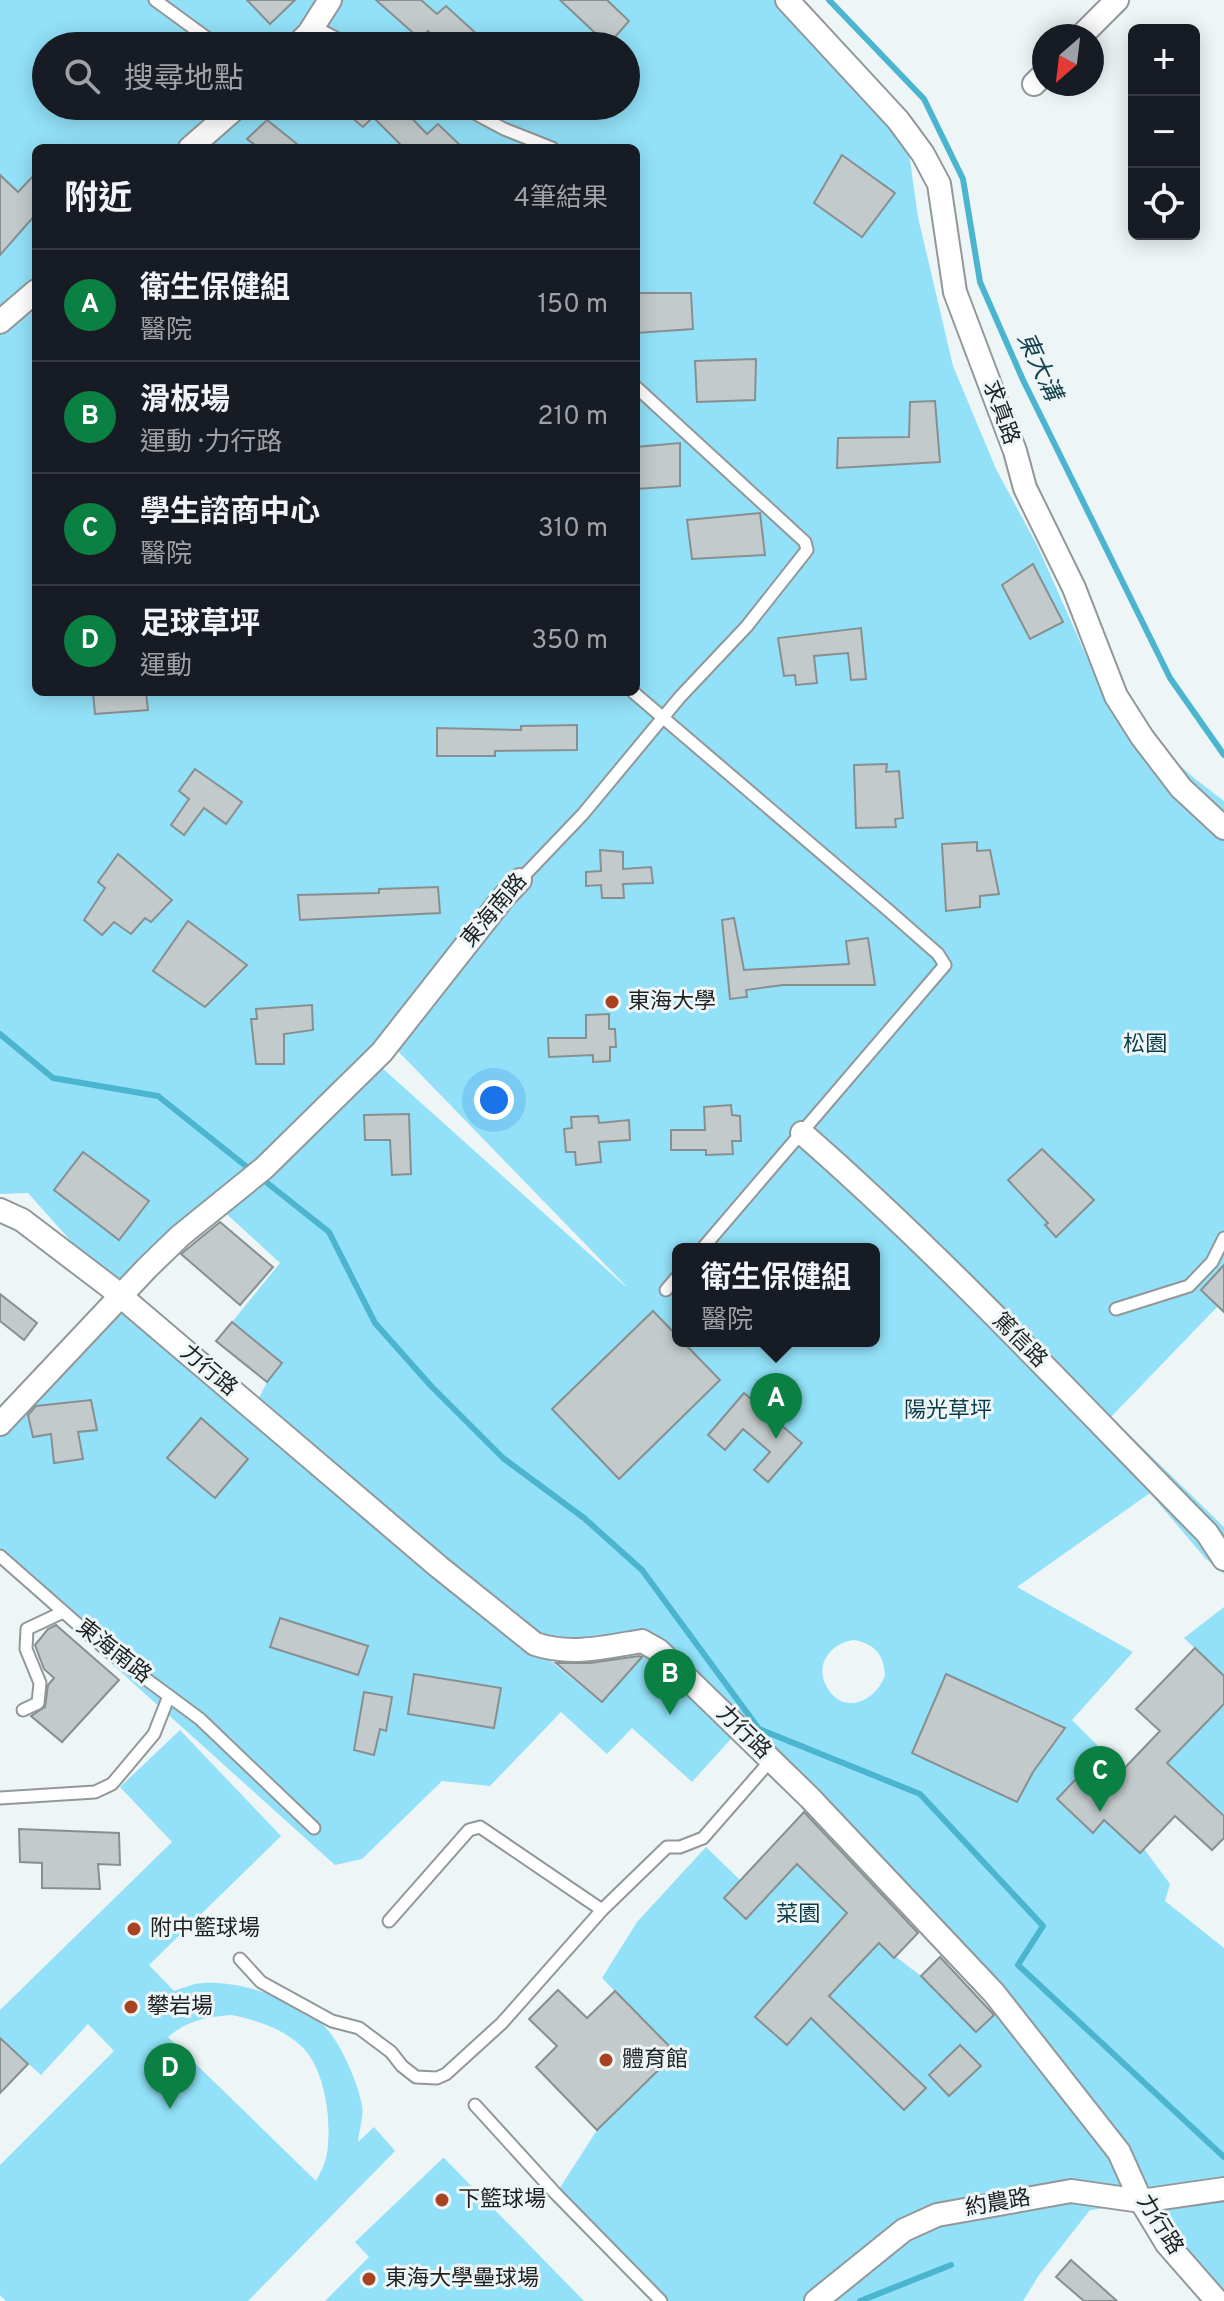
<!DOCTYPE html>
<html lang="zh-TW">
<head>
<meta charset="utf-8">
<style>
	body { margin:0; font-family:Overpass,"Noto Sans TC",sans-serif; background:#242831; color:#f1f3f6 }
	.controls { position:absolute; right:24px; top:24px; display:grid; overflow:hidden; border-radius:12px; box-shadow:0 4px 20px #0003 }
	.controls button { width:72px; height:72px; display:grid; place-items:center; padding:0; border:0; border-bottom:2px solid #363941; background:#171b24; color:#f1f3f6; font:40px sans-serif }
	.compass { position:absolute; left:1032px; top:24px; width:72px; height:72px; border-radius:50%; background:#171b24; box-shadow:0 4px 20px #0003; rotate:208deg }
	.you { position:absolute; left:494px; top:1100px; width:28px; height:28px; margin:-20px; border:6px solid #fff; border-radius:50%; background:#1a73e8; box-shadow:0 0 0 12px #1a73e833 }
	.badge { display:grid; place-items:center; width:52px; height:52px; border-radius:50%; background:#0b8043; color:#fff; font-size:26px; font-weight:700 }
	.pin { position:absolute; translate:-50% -66px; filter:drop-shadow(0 2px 4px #0008) }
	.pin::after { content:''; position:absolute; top:42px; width:28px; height:24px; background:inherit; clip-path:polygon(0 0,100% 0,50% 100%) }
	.popup { position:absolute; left:672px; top:1243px; width:208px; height:104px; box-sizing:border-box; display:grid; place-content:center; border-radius:12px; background:#171b24; filter:drop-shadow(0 2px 6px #0005); font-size:26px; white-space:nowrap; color:#9ea1a6 }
	.popup b { font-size:30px; color:#f1f3f6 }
	.popup::after { content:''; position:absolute; left:50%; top:100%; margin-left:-16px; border:16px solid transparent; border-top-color:#171b24 }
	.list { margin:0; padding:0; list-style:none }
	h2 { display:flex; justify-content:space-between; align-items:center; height:104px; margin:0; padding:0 32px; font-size:34px }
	h2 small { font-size:26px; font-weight:400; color:#9ea1a6 }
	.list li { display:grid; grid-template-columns:52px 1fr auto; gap:24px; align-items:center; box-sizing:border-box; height:112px; padding:0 32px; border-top:2px solid #363941 }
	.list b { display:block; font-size:30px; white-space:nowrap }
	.list p { margin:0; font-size:26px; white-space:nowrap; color:#9ea1a6 }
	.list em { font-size:26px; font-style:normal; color:#9ea1a6 }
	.icon { flex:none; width:44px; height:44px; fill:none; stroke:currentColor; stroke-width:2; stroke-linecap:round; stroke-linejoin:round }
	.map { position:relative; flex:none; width:1224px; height:2301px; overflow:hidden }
	.search { position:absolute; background:#171b24; box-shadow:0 4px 20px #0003; left:32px; top:32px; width:608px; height:88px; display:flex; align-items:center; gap:20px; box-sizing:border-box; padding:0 28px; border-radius:44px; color:#9ea1a6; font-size:30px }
	.panel { position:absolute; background:#171b24; box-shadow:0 4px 20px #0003; left:32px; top:144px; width:608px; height:552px; border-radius:12px }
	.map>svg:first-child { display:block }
	.green { fill:#92e1f8; fill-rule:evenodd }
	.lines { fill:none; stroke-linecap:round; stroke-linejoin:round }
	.stream { stroke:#4bb5d0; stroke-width:6 }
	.building { fill:#c3cacc; stroke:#888f91; stroke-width:2 }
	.service-casing { stroke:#92989a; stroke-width:15 }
	.minor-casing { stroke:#92989a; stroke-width:26 }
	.service { stroke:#fff; stroke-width:11 }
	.minor { stroke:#fff; stroke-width:22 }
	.poi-dot { fill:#a94220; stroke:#eef5f7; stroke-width:3 }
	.labels { text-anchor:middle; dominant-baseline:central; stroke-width:6; stroke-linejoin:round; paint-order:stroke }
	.street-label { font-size:22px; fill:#1e2021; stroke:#eef5f7 }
	.poi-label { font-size:22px; fill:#1e2021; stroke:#eef5f7; text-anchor:start }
	.park-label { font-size:22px; fill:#0b3c48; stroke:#eef5f7 }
	.water-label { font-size:24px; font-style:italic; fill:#174652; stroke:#eef5f7 }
</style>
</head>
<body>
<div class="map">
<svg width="1224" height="2301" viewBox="0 0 1224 2301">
	<rect width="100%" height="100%" fill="#eef5f7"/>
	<g class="green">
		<path d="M0,0H776L849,75L908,146L918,217L953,366L996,469L1038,547L1105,698L1194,778L1224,801V1265L1218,1306L1111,1417L1224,1527V1574L1205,1558L1150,1493L1017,1587L1133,1652L1072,1720L1103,1751L1057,1800L1092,1832L1104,1820L1139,1853L1144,1849L1170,1884L1165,1901L1224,1948V2301L1143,2204L1090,2210L1039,2275L1023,2301H661L556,2194L597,2130L676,2054L602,1978L637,1922L706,1847L740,1880L724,1898L746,1918L798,1864L847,1913L755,2017L787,2045L811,2018L904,2110L926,2088L829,1996L878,1943L921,1976L976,2032L1005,2006L739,1730L692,1782L632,1728L607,1754L561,1712L490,1786L442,1781L362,1859L335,1865L0,1563V1435L120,1296L28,1193L0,1194ZM46,46H626V106H46ZM36,148H636V692H36ZM395,1048L625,1285V1286L380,1066ZM218,1206L280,1263L232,1322L282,1363L267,1382L252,1412L120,1296ZM678,1249H874V1341H678ZM201,1418L248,1459L215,1498L167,1458ZM489,1610L525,1636L649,1649L602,1702L604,1705ZM854,1640C875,1644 884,1655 885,1675C877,1700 845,1716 828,1689C813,1666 830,1643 854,1640ZM946,1674L1064,1728L1033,1772L1016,1802L912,1753ZM960,2045L980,2065L949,2096L929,2075Z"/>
		<path d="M1224,1607V1676L1184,1638Z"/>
		<path d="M1224,1704V1816L1167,1762Z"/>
		<path d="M180,1730L281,1836L149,1965L174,1991C183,1988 194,1983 204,1983C238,1981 295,1998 320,2022C339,2038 357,2080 362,2105C364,2116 359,2130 358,2142L374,2127L395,2151L248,2301H6L0,2295V2165L114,2051L88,2024L41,2075L0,2038V2010L172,1842L120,1787ZM232,2015C256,2020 281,2028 300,2045C326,2067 333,2126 326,2158C324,2166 320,2173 316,2181L168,2037C188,2020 207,2017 232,2015Z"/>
		<path d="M443,2158H444L584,2301H325L369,2257L355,2242Z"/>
	</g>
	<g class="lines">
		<g class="stream">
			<path d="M829,0L924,99L963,179L980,282L1023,380L1170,678L1224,755"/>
			<path d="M0,1034L53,1078L158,1096L252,1171"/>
			<path d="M261,1178L329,1232L375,1323L431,1386L503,1458L584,1518L642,1570L759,1729L920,1794L1043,1926L1018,1965L1224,2157"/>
			<path d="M860,2301L951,2265"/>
		</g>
	</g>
	<g class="building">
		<path d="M247,0H295L270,24Z"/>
		<path d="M376,0H421L437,14L446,6L490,46H444L428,31L420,39Z"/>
		<path d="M560,0H607L629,21L608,45Z"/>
		<path d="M338,106H400L427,134L438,124L463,148H404L373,117L363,127Z"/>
		<path d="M267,120L302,148H259L247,139Z"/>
		<path d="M842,155L895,193L862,237L814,203Z"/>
		<path d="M36,173V214L0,255V175L18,192Z"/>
		<path d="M636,293H691L693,329L636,333Z"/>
		<path d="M756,359L755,400L697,402L695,361Z"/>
		<path d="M935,401L940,462L837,468L838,438L909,437L910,402Z"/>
		<path d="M680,443V486L636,489V447Z"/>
		<path d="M760,513L765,555L692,559L687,520Z"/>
		<path d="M1033,564L1063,622L1030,639L1002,585Z"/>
		<path d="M861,628L866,679L851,680L848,653L814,656L817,683L796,685L795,675L784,676L778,638Z"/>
		<path d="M93,692H146L148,710L95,714Z"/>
		<path d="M577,725V750L495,751V756H437V728L521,730V726Z"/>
		<path d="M887,764L886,772L899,771L903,818L895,819L896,827L856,828L854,765Z"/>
		<path d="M195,769L242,802L226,824L204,808L184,835L171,825L189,799L179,791Z"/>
		<path d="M977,842V851L990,850L999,894L980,896V907L946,911L942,844Z"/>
		<path d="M600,850L623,852V869L651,867L653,883L623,884L624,898H602L601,885L586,886V872L601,871Z"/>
		<path d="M118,854L172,900L151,922L145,918L131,934L114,922L102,935L84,920L105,888L98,882Z"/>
		<path d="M438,887L440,913L300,920L298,895L379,893V889Z"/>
		<path d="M734,918L744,970L849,964L846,941L868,938L875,985H783L746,990L747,997L730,999L722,920Z"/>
		<path d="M188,921L247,965L205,1007L153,971Z"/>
		<path d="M312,1005L313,1030L284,1034V1064H256L251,1019H257L256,1009Z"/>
		<path d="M609,1014V1029H615L616,1047H610V1061L593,1062V1055L549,1057L548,1038H586V1015Z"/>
		<path d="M731,1105L732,1115L740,1116L741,1141H732L733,1154L706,1155V1150H671V1130H705L704,1107Z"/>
		<path d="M409,1114L411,1174L392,1175L390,1140H365L364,1115Z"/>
		<path d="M598,1116L599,1123L629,1120L630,1140L599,1142L601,1162L576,1165L575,1152H566L564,1129L572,1128L571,1117Z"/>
		<path d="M1042,1149L1094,1200L1056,1237L1045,1225L1048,1223L1008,1180Z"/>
		<path d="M83,1152L149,1201L119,1240L54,1190Z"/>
		<path d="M220,1222L273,1267L240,1305L181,1254Z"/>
		<path d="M1224,1265V1312L1201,1290Z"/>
		<path d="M0,1294L37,1323L24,1340L0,1321Z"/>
		<path d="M653,1311L678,1337V1341H682L720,1380L619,1479L552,1409Z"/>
		<path d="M232,1322L282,1363L267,1382L216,1341Z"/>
		<path d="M744,1393L802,1443L768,1482L754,1470L770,1452L743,1429L725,1450L708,1435Z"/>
		<path d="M91,1400L97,1430L78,1432L83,1459L54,1463L51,1434L33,1437L28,1415L36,1406Z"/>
		<path d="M201,1418L248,1459L215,1498L167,1458Z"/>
		<path d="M280,1618L368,1646L358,1675L270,1647Z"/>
		<path d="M56,1625L119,1680L62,1742L31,1716L45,1707L48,1685L54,1678L44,1669L35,1645L48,1629Z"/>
		<path d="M1195,1648L1224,1676V1704L1167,1763L1224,1816V1838L1212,1850L1175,1816L1140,1853L1104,1820L1093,1833L1057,1799L1095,1759L1115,1778L1160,1731L1136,1709Z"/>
		<path d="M639,1656L642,1657L602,1702L556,1663H590Z"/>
		<path d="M414,1674L501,1688L494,1728L408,1714Z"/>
		<path d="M946,1674L1065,1728L1033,1772L1017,1802L912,1753Z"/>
		<path d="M364,1692L392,1697L386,1731L380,1729L374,1755L354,1750Z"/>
		<path d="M804,1812L918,1933L894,1958L879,1943L829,1996L926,2088L904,2110L811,2018L787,2045L755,2017L847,1913L797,1864L746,1919L724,1898Z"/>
		<path d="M19,1829L119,1833L120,1865L98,1864L100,1889L42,1888V1863L20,1862Z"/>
		<path d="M940,1957L994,2015L976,2032L921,1976Z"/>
		<path d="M558,1990L587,2018L615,1991L676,2053L597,2130L536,2067L557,2046L529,2019Z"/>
		<path d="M0,2038L28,2064L0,2093Z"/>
		<path d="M960,2045L981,2066L949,2096L929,2075Z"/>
		<path d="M1071,2260L1080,2268L1117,2301H1084L1056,2277Z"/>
	</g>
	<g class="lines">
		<g class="service-casing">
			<g id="service">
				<path d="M155,0L218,46"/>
				<path d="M310,33L324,32L351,46"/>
				<path d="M461,106L504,129L552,148"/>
				<path d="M633,692L888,910L938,954L945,965L702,1249"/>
				<path d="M520,880L583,814L680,697L747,626L807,550L805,542L636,387"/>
				<path d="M666,1290L678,1276"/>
				<path d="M1116,1309L1189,1286L1212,1262L1224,1238"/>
				<path d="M0,1556L108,1651L169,1696L154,1734L112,1784L95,1792L0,1798"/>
				<path d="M169,1696L200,1719L314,1828"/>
				<path d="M23,1710L38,1703L40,1683L26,1649L27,1629L63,1612"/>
				<path d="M389,1921L469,1830L480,1827L602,1910"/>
				<path d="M240,1959L261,1982L332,2021L359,2028L391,2052L402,2066L416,2077L437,2078L446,2074L502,2023L602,1910L667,1847H680L703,1838L771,1760"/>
				<path d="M475,2105L556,2194L661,2301"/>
			</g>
		</g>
		<g class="minor-casing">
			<g id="minor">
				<path d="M787,0L898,120L923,154L939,184L955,292L1015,451L1025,488L1074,588L1116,696L1142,737L1181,788L1224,828"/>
				<path d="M1081,36L1117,0"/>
				<path d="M296,46L309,33L330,0"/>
				<path d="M1034,84L1044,74"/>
				<path d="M190,148L238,106"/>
				<path d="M0,322L36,291"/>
				<path d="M802,1133C945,1258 1074,1398 1207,1533L1224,1559"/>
				<path d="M0,1210L22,1220L110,1287L439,1567L535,1644C571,1656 606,1647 642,1641L658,1650L810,1798L994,1993L1119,2152L1141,2201L1167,2244L1217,2301"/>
				<path d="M0,1424L147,1268L180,1236L264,1168L382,1052L503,898L520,880"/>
				<path d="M816,2301L904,2230L937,2215L1071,2191L1141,2201L1224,2189"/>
			</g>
		</g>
		<use href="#service" class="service"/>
		<use href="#minor" class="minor"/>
	</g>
	<g class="poi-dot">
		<circle cx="612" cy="1002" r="8"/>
		<circle cx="134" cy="1929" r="8"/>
		<circle cx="131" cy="2007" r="8"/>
		<circle cx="606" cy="2060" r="8"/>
		<circle cx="442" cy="2200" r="8"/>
		<circle cx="369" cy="2279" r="8"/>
	</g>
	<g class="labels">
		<g class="street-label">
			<text transform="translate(1000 413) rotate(70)">求真路</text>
			<text transform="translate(495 911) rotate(-50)">東海南路</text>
			<text transform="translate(1019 1341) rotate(45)">篤信路</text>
			<text transform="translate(208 1371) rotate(40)">力行路</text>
			<text transform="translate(113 1652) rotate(38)">東海南路</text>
			<text transform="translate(743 1733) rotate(44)">力行路</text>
			<text transform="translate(998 2204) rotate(-10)">約農路</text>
			<text transform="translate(1159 2225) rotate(58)">力行路</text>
		</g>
		<g class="poi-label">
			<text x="628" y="1002">東海大學</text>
			<text x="150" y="1929">附中籃球場</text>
			<text x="147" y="2007">攀岩場</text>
			<text x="622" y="2060">體育館</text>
			<text x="458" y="2200">下籃球場</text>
			<text x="385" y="2279">東海大學壘球場</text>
		</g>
		<g class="park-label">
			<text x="1145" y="1045">松園</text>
			<text x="948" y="1411">陽光草坪</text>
			<text x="798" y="1915">菜園</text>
		</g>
		<g class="water-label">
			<text transform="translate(1038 367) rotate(65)">東大溝</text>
		</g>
	</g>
</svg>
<div class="controls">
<button>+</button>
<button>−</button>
<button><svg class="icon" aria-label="locate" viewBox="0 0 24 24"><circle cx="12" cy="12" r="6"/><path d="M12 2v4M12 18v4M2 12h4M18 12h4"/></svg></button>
</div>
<svg class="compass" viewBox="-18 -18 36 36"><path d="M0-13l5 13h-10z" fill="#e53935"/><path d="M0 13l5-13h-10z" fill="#9ea1a6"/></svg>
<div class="you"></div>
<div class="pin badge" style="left:776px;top:1439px">A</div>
<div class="popup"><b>衛生保健組</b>醫院</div>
<div class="pin badge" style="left:670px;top:1715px">B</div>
<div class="pin badge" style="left:1100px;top:1812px">C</div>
<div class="pin badge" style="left:170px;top:2109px">D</div>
<div class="search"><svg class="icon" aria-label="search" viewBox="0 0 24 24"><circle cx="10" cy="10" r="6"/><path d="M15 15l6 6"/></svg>搜尋地點</div>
<section class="panel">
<h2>附近<small>4筆結果</small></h2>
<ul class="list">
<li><span class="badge">A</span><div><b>衛生保健組</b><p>醫院</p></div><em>150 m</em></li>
<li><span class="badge">B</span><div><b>滑板場</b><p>運動 · 力行路</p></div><em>210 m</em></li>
<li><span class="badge">C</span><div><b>學生諮商中心</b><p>醫院</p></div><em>310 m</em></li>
<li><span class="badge">D</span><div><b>足球草坪</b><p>運動</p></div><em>350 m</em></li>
</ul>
</section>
</div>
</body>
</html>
